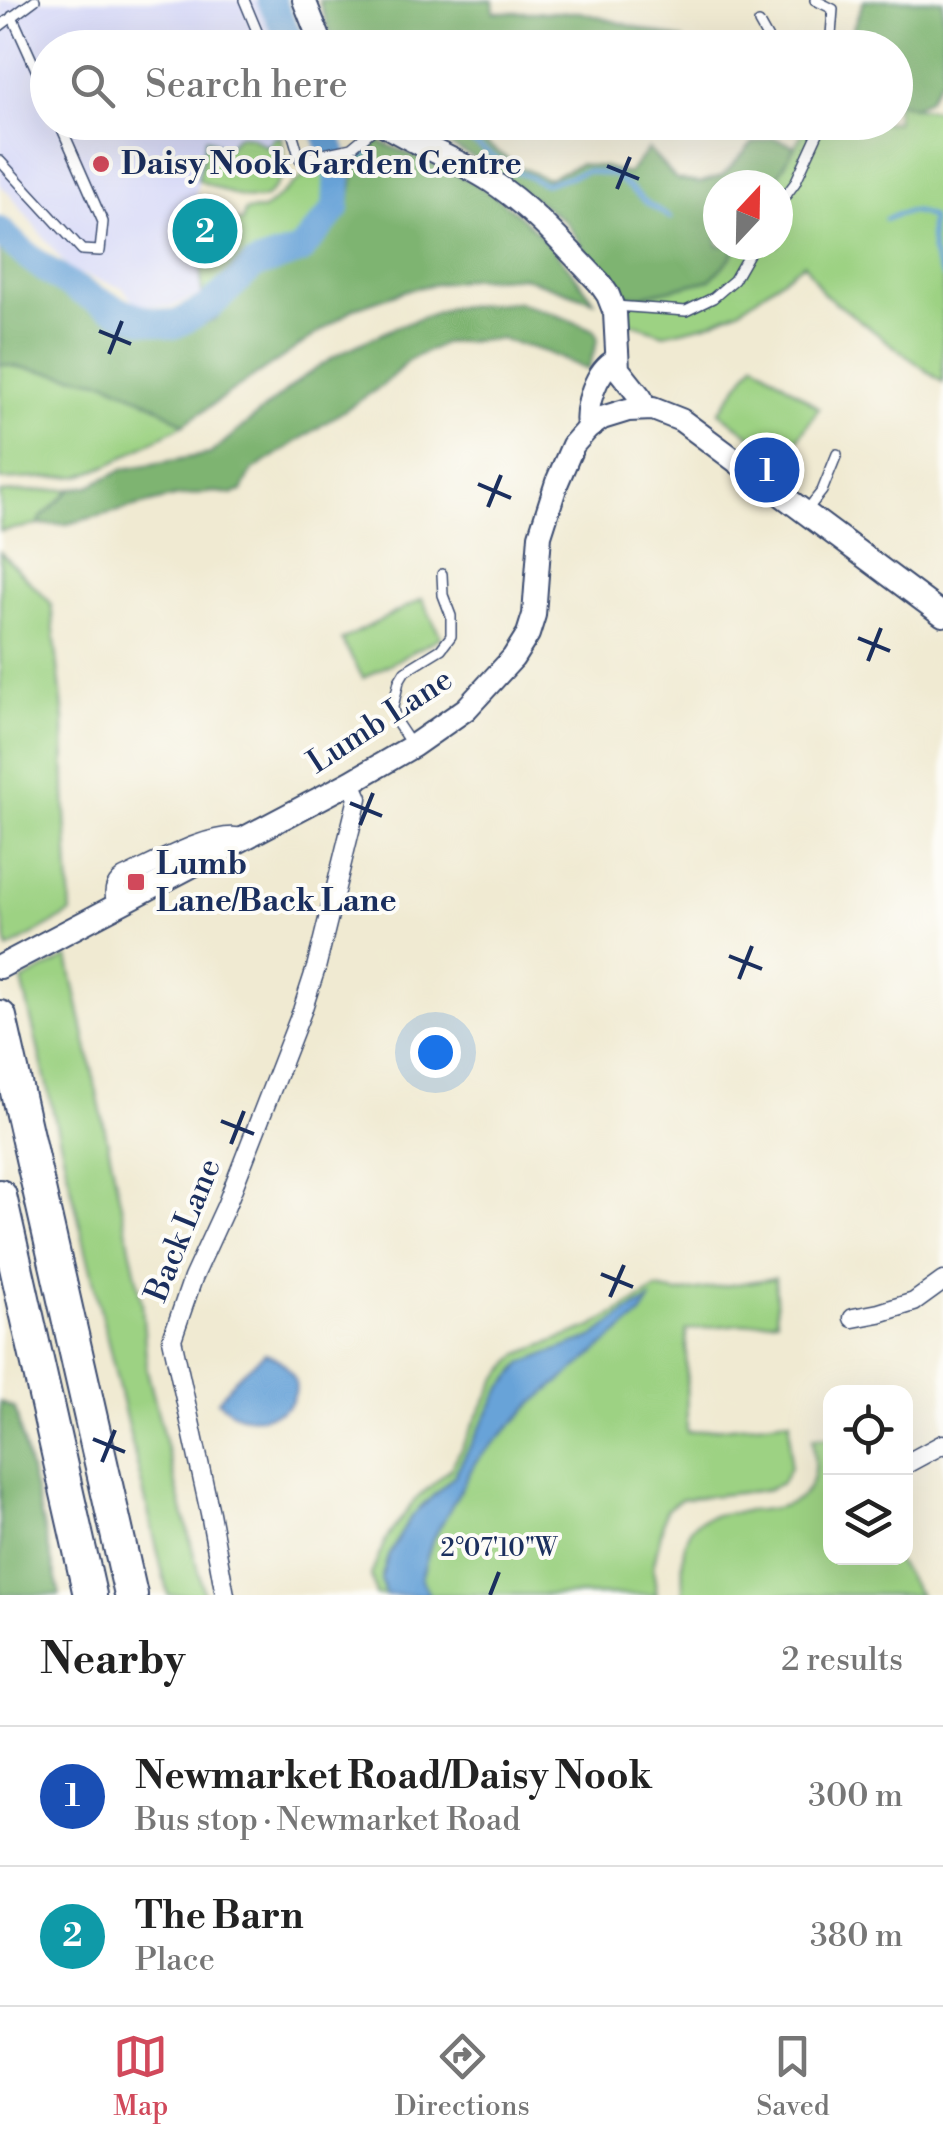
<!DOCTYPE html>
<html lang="en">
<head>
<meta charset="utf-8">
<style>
	body { margin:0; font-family:"Libre Bodoni",serif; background:#f2f2f2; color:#222 }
	.controls { position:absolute; right:30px; bottom:30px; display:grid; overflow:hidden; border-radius:20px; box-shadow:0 10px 40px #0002 }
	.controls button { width:90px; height:90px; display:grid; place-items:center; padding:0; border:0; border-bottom:2px solid #e0e0e0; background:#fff; color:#222; font:50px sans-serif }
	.compass { position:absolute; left:703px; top:170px; width:90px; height:90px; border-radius:50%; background:#fff; box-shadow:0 10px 40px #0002; rotate:22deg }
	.you { position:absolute; left:435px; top:1052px; width:35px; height:35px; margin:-25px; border:8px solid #fff; border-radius:50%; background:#1a73e8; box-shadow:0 0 0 15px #1a73e833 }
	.badge { display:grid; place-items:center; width:65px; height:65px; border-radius:50%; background:#d1495b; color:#fff; font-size:32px; font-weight:700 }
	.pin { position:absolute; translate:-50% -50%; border:5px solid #fff; box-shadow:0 2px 10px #0006 }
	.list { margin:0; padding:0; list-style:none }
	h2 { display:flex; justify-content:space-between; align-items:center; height:130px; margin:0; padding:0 40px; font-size:42px }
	h2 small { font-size:32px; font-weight:400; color:#767676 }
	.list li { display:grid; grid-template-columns:65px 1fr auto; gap:30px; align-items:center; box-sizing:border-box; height:140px; padding:0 40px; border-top:2px solid #e0e0e0 }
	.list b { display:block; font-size:38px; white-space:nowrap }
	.list p { margin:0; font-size:32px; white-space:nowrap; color:#767676 }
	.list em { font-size:32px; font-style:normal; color:#767676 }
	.icon { flex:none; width:55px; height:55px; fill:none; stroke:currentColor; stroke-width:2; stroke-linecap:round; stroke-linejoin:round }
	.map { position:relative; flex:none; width:943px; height:1595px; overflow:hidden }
	.search { position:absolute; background:#fff; box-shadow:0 10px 40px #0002; left:30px; right:30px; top:30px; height:110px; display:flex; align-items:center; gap:25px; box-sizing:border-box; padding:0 35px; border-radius:55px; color:#767676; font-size:38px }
	.sheet { height:410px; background:#fff }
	nav { display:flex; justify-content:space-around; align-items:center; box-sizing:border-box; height:140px; border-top:2px solid #e0e0e0; background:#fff; font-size:28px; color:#767676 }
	nav a { display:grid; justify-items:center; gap:5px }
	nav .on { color:#d1495b }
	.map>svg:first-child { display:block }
	.built { fill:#d6d8f8 }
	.green { fill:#9dd283; stroke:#5c8070; stroke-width:2.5 }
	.forest { fill:#7eb471; stroke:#4c7268; stroke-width:2.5 }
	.water { fill:#68a3d8; stroke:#42699b; stroke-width:2.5 }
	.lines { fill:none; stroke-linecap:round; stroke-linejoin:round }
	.stream { stroke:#68a3d8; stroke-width:5 }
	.river { stroke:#68a3d8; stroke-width:28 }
	.service-casing { stroke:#3b4b6f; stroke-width:12 }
	.minor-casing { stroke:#3b4b6f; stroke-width:21 }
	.tertiary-casing { stroke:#3b4b6f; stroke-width:26 }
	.motorway-casing { stroke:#3b4b6f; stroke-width:36 }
	.service { stroke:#fff; stroke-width:9 }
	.minor { stroke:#fff; stroke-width:18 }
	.tertiary { stroke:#fff; stroke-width:22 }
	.motorway { stroke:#fff; stroke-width:32 }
	.ticks { fill:none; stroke:#1b2f5e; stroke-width:4 }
	.poi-dot { fill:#d1495b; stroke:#fdfcf7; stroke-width:4 }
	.labels { text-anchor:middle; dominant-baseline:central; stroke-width:8; stroke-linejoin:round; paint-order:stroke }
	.poi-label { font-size:32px; font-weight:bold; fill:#1b2f5e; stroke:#fdfcf7; text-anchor:start }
	.street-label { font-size:32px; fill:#1b2f5e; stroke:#fdfcf7 }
	.ticks-label { font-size:25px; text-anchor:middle; fill:#1b2f5e; stroke:#fdfcf7; stroke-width:8; stroke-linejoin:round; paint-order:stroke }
</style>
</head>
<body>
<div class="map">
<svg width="943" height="1595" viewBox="0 0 943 1595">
	<rect width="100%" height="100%" fill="#fdfcf7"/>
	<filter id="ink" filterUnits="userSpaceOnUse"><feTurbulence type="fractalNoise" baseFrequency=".01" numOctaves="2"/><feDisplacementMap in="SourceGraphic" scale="20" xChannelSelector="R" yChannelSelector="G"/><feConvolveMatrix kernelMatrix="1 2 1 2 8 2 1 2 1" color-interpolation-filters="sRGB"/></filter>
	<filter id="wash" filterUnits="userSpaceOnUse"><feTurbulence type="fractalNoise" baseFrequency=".0048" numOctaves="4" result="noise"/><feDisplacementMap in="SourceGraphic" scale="40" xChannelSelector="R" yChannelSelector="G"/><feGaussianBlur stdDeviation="2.25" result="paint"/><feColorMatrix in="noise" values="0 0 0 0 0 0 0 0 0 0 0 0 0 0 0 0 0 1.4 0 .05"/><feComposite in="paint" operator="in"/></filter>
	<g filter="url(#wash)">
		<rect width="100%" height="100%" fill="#f0ead2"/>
		<path class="built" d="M0,0H260L281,47L48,48V122L316,123L318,128L274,138L268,147L251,137L228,149L206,139L194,204L202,294L171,307L135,304L123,288L70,271L8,192L0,185Z"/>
		<g class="green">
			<path d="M864,0H943V76L928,99L914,107L943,111V383L823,293L804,263L739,310L707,324L664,334L628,322L614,295L642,296L710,280L731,257L738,245H778V185H773L808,123L896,122V48L846,47Z"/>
			<path d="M240,135L251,137L268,147L274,138L281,137L287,170C281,178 274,190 267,196C252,207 214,186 198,180L206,138L227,149L234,139Z"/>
			<path d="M331,158L332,179L326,210L296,241L275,249L243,269L205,303L202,294L200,254L213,252L218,248L214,213L209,212V205H218L224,221L242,222L245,211L263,210L324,159Z"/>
			<path d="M755,362L819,408L780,465L773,461L776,455L719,412Z"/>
			<path d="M0,364L107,382L153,404L184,424L109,465L81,476L0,480Z"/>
			<path d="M71,489L41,518L39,525L0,531V493Z"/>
			<path d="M0,552L51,603L64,719L65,793L71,913L8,949L0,903Z"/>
			<path d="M422,599L441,637L363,678L342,640Z"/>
			<path d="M68,957L142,1303L147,1370L204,1595H168L22,981Z"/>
			<path d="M775,1278L777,1320L686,1330L687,1432L790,1420V1468L782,1483L767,1490L681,1499L666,1510L653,1568L657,1595H429L421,1579L431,1543L476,1461L531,1405L648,1301L626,1313L594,1337L523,1363L501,1389L454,1476L411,1517L389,1554L381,1579L386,1595H376L371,1575L386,1539L414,1501L451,1468L497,1379L519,1354L592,1327L657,1289L678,1293Z"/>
			<path d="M830,1437V1558H895L920,1595H683C683,1575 680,1551 689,1532C709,1493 806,1534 814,1470C815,1460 813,1448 813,1438Z"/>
		</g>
		<g class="forest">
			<path d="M319,0H493L494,12H580L683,40V47H335Z"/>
			<path d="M864,0H943V76L928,99L912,107L896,101V48L846,47Z"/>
			<path d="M452,132L471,133L519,167L547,179L580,164L604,167L628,174L648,149L676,179L699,183L722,176L753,143L774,138L795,146L773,185H718V245H738L731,257L710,280L642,296L614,295L566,222L487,165L442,141Z"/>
			<path d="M376,140C405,153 435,164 463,177C517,204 561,254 594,301L523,277L466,279L410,289L355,308L184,424L153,404L107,382L0,364V246L66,297L125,328L175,336L214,320L256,276L302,261L346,216L358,152Z"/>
			<path d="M517,302L557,315L594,330L598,339L588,370L546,352L501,339L444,343L409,360L383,385L252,471L242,491L232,494L215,492L174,497L67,524L39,525L41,518L71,489L89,486L124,469L210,454L302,378L340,353L396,327L452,307Z"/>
			<path d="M0,1402L15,1409L60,1595H0Z"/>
		</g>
		<g class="water">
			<path d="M650,1300L640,1316L531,1405L476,1461L431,1543L421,1578L429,1595H386L381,1579L389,1554L411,1517L454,1476L501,1389L523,1363L594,1337L626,1313Z"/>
			<path d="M265,1353C284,1359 305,1380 291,1402C281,1416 254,1421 238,1415C232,1413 224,1406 218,1401L235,1379Z"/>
		</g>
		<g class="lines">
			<g class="stream">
				<path d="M443,133L466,138L515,171L545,184L586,171L614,175L647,203L671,218"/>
				<path d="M338,169L370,152"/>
				<path d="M886,219C904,212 913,207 931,218C929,241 931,256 943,276"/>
			</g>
			<g class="river">
				<path d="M271,0L294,48"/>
				<path d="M0,231C35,267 89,300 136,317C148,321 162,322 175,325L211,305L253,266L300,251L336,209L338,169L322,122"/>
			</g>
		</g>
	</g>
	<g filter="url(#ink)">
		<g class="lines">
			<g class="service-casing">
				<g id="service">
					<path d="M244,0L264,48"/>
					<path d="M815,0L833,9L830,48"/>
					<path d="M12,16L48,96"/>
					<path d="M759,23L773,48"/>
					<path d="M0,26L35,0"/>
					<path d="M289,122L300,159L351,148L380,124"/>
					<path d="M476,122L508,128L511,127L513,122"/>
					<path d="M569,122L666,127L733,122"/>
					<path d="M422,144L432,130L445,122"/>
					<path d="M0,161L82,250L100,251L103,222L59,122"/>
					<path d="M778,206L795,183L819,131V122"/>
					<path d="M615,306L686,311L713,298L734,280L754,245"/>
					<path d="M807,510L822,491L837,454"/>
					<path d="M411,744L395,720L393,707L399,681L405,671L441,649L451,636V616L443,595L442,574"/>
				</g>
			</g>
			<g class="minor-casing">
				<g id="minor">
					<path d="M118,904C112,893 113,886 124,878C151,866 215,829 242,838"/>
					<path d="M853,1318L879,1313L914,1302L943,1281"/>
					<path d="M906,1464L943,1444"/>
					<path d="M225,1595L210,1513L172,1339L193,1278L226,1206L302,1011L316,968L358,798L351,782"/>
				</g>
			</g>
			<g class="tertiary-casing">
				<g id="tertiary">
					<path d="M304,0L323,48"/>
					<path d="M380,122C415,145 456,158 491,181C532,208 565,246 599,282L608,295L615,313L618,369L641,398L642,408"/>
					<path d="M588,428C585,407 595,371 616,360"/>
					<path d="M0,967L351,782L413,746L466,709L513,658L528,634L534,615L540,535L557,482L573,445L588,428L602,418L628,410L653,409L681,420L943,615"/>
				</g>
			</g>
			<g class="motorway-casing">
				<g id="motorway">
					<path d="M0,1017L131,1595"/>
					<path d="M0,1196L90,1595"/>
				</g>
			</g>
			<use href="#service" class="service"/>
			<use href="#minor" class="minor"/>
			<use href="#tertiary" class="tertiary"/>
			<use href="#motorway" class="motorway"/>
		</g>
	</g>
	<path class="ticks" d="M607,166L639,179M617,189L630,157M99,331L131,344M109,354L122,321M478,484L511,498M488,507L501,475M858,638L890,651M868,661L881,628M350,803L382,816M360,825L373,793M729,956L762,969M739,979L752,946M221,1121L254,1134M231,1144L244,1111M601,1274L633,1287M610,1297L624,1265M93,1439L125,1452M102,1462L115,1430M490,1595L499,1572"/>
	<g class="poi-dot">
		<circle cx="101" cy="164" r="10"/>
		<rect x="126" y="872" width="20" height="20" rx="5"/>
	</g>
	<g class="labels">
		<g class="poi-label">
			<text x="121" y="164">Daisy Nook Garden Centre</text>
			<text x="156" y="864">Lumb<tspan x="156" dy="37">Lane/Back Lane</tspan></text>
		</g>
		<g class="street-label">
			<text transform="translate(380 721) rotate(-33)">Lumb Lane</text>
			<text transform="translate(183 1230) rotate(-68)">Back Lane</text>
		</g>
	</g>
	<g class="ticks-label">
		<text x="499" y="1556">2°07'10"W</text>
	</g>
</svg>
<div class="controls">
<button><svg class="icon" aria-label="locate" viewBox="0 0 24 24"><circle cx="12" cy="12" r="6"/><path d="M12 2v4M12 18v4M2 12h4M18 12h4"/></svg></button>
<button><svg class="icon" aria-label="layers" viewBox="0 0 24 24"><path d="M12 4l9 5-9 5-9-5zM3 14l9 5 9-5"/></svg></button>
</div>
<svg class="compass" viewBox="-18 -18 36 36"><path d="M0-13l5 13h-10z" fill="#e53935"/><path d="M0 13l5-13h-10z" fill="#767676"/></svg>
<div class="you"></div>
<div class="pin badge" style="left:767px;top:470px;background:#1a4fb4">1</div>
<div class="pin badge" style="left:205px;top:231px;background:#0f9aa8">2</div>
<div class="search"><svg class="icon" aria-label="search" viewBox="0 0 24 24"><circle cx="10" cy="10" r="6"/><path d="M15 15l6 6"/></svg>Search here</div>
</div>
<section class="sheet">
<h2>Nearby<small>2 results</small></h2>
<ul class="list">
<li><span class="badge" style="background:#1a4fb4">1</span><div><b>Newmarket Road/Daisy Nook</b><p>Bus stop · Newmarket Road</p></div><em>300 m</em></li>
<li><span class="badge" style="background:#0f9aa8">2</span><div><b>The Barn</b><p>Place</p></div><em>380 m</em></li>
</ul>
</section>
<nav>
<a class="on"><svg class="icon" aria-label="map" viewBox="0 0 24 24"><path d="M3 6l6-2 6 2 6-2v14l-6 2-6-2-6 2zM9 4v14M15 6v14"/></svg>Map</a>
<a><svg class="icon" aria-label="directions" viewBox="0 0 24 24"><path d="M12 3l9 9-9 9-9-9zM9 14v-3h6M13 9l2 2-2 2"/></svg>Directions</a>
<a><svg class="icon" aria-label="saved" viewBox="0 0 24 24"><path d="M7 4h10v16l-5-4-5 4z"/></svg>Saved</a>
</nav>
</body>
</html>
